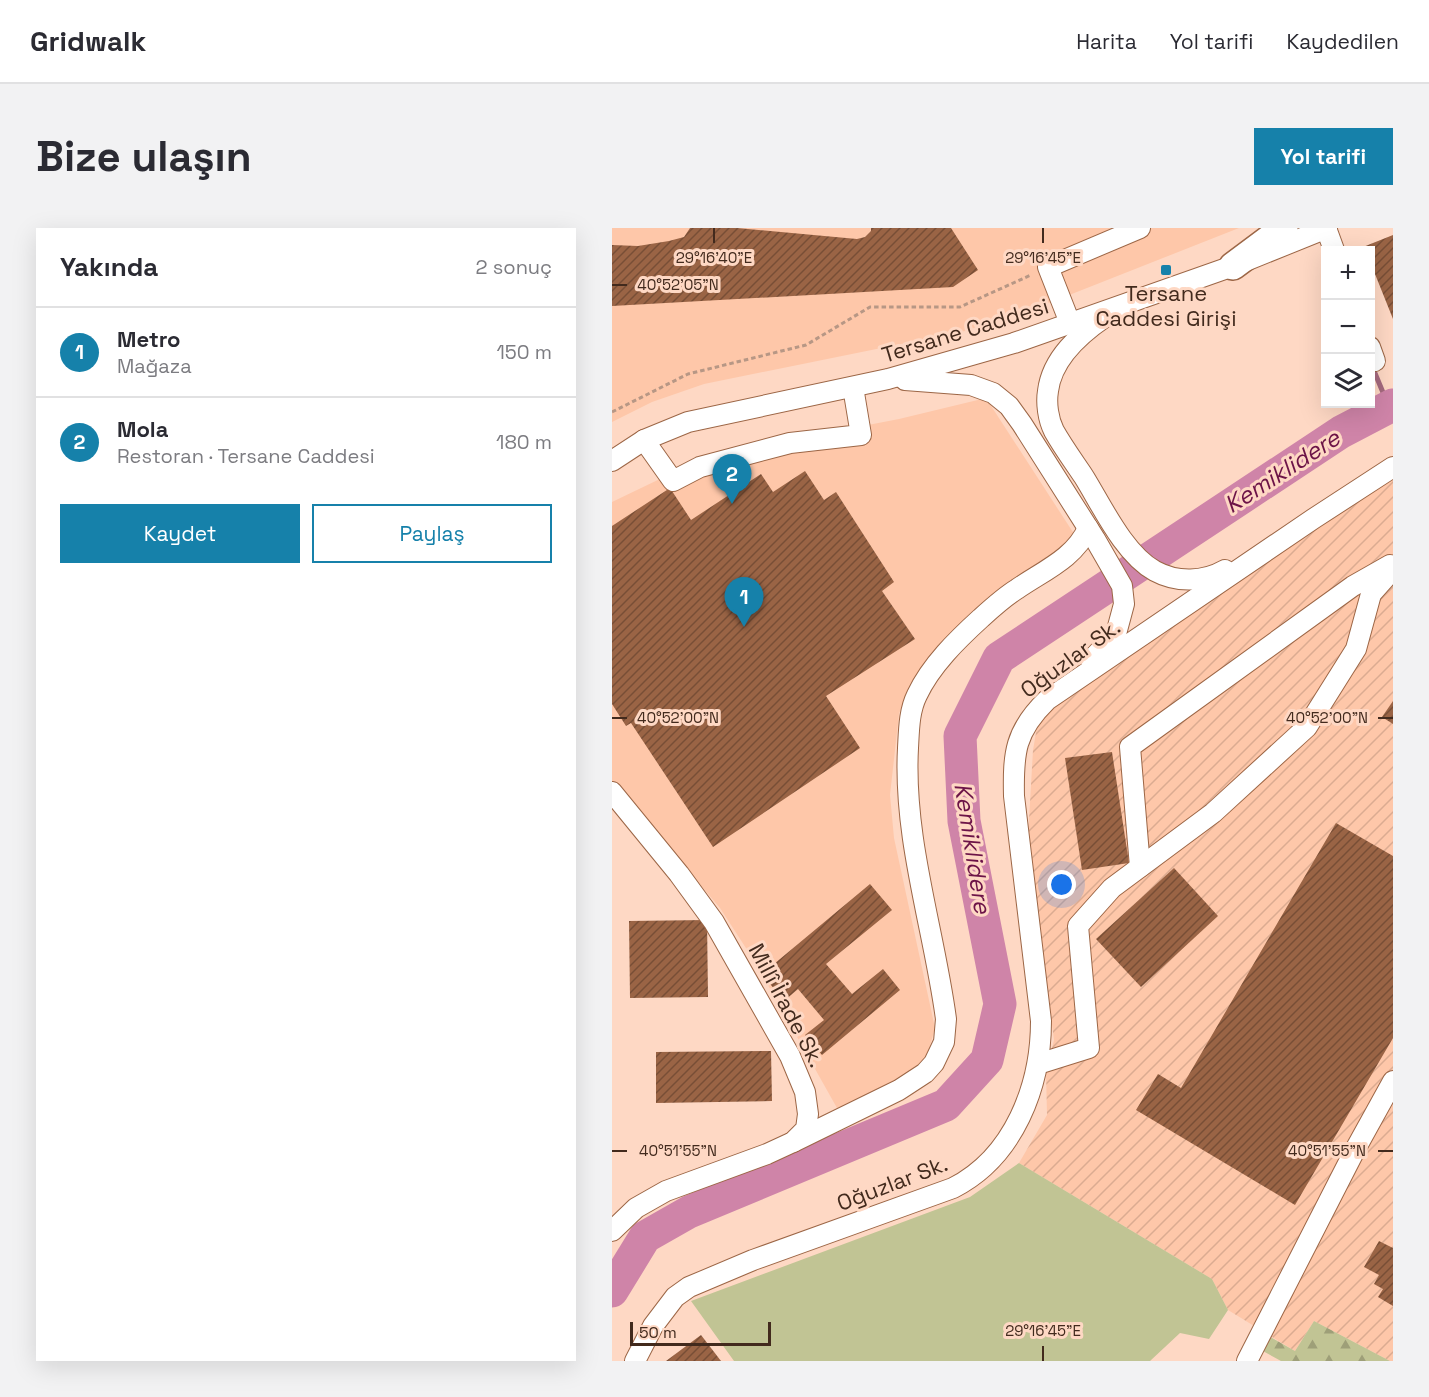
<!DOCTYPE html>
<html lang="tr">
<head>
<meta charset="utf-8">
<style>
	body { margin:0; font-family:"Space Grotesk",sans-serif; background:#f2f2f3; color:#2b2b33 }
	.controls { position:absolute; right:18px; top:18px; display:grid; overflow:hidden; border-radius:0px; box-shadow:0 6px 24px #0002 }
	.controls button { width:54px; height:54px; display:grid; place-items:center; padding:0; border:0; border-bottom:2px solid #e1e1e2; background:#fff; color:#2b2b33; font:30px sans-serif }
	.scale { position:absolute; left:18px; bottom:15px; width:141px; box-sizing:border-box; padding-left:6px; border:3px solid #422a1d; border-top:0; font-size:16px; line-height:21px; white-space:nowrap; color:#422a1d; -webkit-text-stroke:4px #fed8c4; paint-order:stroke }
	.you { position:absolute; left:450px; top:657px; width:21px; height:21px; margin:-15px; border:4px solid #fff; border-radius:50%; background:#1a73e8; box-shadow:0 0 0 9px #1a73e833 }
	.badge { display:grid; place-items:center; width:39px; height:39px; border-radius:50%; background:#1681aa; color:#fff; font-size:20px; font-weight:700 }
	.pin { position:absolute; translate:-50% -50px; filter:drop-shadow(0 2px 3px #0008) }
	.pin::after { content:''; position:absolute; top:32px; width:21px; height:18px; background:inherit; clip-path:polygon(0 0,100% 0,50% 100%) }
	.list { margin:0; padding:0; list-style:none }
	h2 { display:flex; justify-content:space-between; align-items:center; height:78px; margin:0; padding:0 24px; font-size:26px }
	h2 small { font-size:20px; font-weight:400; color:#7c7c81 }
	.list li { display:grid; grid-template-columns:39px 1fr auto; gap:18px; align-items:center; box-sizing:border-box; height:90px; padding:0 24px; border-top:2px solid #e1e1e2 }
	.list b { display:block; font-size:22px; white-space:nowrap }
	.list p { margin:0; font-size:20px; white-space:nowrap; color:#7c7c81 }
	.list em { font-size:20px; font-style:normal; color:#7c7c81 }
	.actions { display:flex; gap:12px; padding:18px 24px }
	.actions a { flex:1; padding:14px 0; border:2px solid #1681aa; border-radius:0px; text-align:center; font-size:21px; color:#1681aa }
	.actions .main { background:#1681aa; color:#fff }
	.icon { flex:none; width:33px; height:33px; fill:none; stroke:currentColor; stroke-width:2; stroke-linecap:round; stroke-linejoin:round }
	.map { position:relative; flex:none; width:781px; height:1133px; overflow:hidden; border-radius:0px }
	header { display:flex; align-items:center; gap:36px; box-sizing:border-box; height:84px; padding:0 30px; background:#fff; border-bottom:2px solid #e1e1e2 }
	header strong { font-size:28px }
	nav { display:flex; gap:33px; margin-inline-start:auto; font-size:21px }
	.intro { display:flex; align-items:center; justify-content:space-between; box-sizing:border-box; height:144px; padding:0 36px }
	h1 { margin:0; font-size:42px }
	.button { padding:15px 27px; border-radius:0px; background:#1681aa; color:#fff; font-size:21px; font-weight:700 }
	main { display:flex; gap:36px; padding:0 36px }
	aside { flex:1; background:#fff; border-radius:0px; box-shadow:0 6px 24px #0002 }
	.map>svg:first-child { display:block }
	.built { fill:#fec7a9 }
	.industrial { fill:url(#industrial-furrows) }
	.green { fill:#c1c494 }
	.forest { fill:url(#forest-firs) }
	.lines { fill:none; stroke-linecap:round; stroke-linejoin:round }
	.stream { stroke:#a5697e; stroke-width:5 }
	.river { stroke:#cf84a8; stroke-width:33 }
	.building { fill:url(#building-hatch) }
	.minor-casing { stroke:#9c6646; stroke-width:22 }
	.highway-casing { stroke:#9c6646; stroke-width:30 }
	.path { stroke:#b79785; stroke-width:3; stroke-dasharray:4.5 3; stroke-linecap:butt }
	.minor { stroke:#fff; stroke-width:20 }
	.highway { stroke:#fff; stroke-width:27 }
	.ticks { fill:none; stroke:#422a1d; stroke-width:2 }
	.poi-dot { fill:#1681aa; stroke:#fed8c4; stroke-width:2 }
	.labels { text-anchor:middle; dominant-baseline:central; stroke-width:6; stroke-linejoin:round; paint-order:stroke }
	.poi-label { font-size:22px; fill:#422a1d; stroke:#fed8c4 }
	.street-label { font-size:22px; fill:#422a1d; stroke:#fed8c4 }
	.water-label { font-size:24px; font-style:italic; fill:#6c1347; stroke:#fed8c4 }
	.ticks-label { font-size:15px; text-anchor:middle; fill:#422a1d; stroke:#fed8c4; stroke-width:6; stroke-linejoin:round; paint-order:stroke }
</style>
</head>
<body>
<header>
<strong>Gridwalk</strong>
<nav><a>Harita</a><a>Yol tarifi</a><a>Kaydedilen</a></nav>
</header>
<div class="intro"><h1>Bize ulaşın</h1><a class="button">Yol tarifi</a></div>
<main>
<aside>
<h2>Yakında<small>2 sonuç</small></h2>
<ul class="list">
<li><span class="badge">1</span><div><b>Metro</b><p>Mağaza</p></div><em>150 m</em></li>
<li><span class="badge">2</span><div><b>Mola</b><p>Restoran · Tersane Caddesi</p></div><em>180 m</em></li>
</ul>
<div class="actions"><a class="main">Kaydet</a><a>Paylaş</a></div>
</aside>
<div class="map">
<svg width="781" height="1133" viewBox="0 0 781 1133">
	<defs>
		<pattern id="industrial-furrows" width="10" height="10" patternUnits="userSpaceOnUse" patternTransform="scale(1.5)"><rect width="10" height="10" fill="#fec7a9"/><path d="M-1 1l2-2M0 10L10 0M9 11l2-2" fill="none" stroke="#dbab91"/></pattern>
		<pattern id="forest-firs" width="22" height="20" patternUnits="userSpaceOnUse" patternTransform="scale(1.5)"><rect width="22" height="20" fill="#c1c494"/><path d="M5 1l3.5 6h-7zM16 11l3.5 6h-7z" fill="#9e9f78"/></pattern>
		<pattern id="building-hatch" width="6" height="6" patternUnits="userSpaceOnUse" patternTransform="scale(1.5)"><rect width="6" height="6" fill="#9a6445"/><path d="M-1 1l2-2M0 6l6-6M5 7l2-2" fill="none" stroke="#784e36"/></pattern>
	</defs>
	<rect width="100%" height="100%" fill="#fed8c4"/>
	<g class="built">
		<path d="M0,0H627L437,75L353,103L92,156L40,174L0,194Z"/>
		<path d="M374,170L466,312L309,443L295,463L287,486L278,567L282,610L323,800L312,839L280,860L225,880L143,734L108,680L0,553V274L52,249L204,207L287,191Z"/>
	</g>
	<path class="industrial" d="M781,249V1133H778L702,1093L683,1123L616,1082L600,1051L407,935L435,887L434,844L442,812L416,610L421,522L427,487L576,377Z"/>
	<path class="green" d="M407,935L600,1051L616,1082L597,1111L568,1105L538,1133H122L79,1073L358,969Z"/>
	<path class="forest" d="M702,1093L778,1133H669L649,1122L655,1107L683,1123Z"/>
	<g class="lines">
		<path class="stream" d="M760,138L777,179"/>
		<path class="river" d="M0,1063L33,1009L77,984L334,877L375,832L388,776L352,593L348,508L387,430L729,204L781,177"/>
	</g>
	<g class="building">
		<path d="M78,0H125L245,11L253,9L259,3V0H339L366,42L341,59L0,78V17L26,18L57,13L72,9Z"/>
		<path d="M781,7V91L759,36V22H753L751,19Z"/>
		<path d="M193,243L212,272L224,264L282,354L270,363L303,411L214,468L248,520L101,619L19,495L14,498L0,476V298L58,260L79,292L149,246L161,264Z"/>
		<path d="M781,473V496L770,489Z"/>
		<path d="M500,524L517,635L470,642L453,530Z"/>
		<path d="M724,595L781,628V810L683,977L524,882L546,846L569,860Z"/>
		<path d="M562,640L606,688L529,759L484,711Z"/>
		<path d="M258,656L280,682L214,736L240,766L271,741L288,762L210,827L193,807L212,792L186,761L172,773L150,746Z"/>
		<path d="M95,692L96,769L18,770L17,693Z"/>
		<path d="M159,823L160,873L44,875V824Z"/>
		<path d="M767,1013L781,1020V1078L766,1069L771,1061L762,1056L767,1047L752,1039Z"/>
		<path d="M89,1107L109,1133H54Z"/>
	</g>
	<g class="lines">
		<g class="minor-casing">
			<g id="minor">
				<path d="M714,0L722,22"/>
				<path d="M493,89C468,106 440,130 436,163C434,175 436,191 442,203C451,219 462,234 472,249C490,278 512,326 543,343C565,355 592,354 613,342"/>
				<path d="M458,95L436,39L528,0"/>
				<path d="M758,119L763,133"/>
				<path d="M293,152L359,157L381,165L397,178L410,196L483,311L510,358L512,376L504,406L479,432"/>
				<path d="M32,212L61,253L88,239L178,215L249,207L241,159"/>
				<path d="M0,233L32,212L76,194L276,151L402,115L621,38L715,0"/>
				<path d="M0,564L67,646L102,694L178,828L193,864L196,886L194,901L181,914L155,926L54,963L24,980L0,1003"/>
				<path d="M528,639L518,519L741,358L778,337"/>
				<path d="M426,836L477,820L466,698L500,660L601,585L695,499L744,421L759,366L781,341"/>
				<path d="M181,914L287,862L313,845L322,835L332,814L334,791C322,701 291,611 296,520C297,502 297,483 305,467C319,437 346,411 369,390C380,380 392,369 405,361C431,343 463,330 476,300"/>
				<path d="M23,1133L41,1098L63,1069L77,1059L141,1032L341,960C402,929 429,858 429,793L402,568C401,525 403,503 435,472L701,291L781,239"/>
				<path d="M635,1133L744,920L781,853"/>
			</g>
		</g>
		<g class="highway-casing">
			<path id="highway" d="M621,38L672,0"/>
		</g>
		<path class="path" d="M0,184L76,146L194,117L258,79H348L419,47"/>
		<use href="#minor" class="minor"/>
		<use href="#highway" class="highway"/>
	</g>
	<path class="ticks" d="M102,0V15M431,0V15M0,57H15M0,490H15M766,490H781M0,923H15M766,923H781M431,1118V1133"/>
	<rect class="poi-dot" x="548" y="36" width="12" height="12" rx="3"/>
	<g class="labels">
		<g class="poi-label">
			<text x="554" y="65">Tersane<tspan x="554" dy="25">Caddesi Girişi</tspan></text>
		</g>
		<g class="street-label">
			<text transform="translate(353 102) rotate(-17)">Tersane Caddesi</text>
			<text transform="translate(458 430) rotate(-36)">Oğuzlar Sk.</text>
			<text transform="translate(175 777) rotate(62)">Millî İrade Sk.</text>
			<text transform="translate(280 955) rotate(-21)">Oğuzlar Sk.</text>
		</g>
		<g class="water-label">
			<text transform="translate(670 243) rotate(-33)">Kemiklidere</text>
			<text transform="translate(361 620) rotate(81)">Kemiklidere</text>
		</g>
	</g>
	<g class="ticks-label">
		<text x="102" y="35">29°16'40"E</text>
		<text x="431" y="35">29°16'45"E</text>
		<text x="66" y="62">40°52'05"N</text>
		<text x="66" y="495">40°52'00"N</text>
		<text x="715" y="495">40°52'00"N</text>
		<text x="66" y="928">40°51'55"N</text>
		<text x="715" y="928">40°51'55"N</text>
		<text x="431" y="1108">29°16'45"E</text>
	</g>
</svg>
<div class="controls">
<button>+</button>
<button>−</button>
<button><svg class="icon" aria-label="layers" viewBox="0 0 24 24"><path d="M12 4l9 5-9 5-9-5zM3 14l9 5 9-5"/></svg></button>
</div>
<div class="scale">50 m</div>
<div class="you"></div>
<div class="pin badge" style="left:132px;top:399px">1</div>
<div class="pin badge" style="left:120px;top:276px">2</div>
</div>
</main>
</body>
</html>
